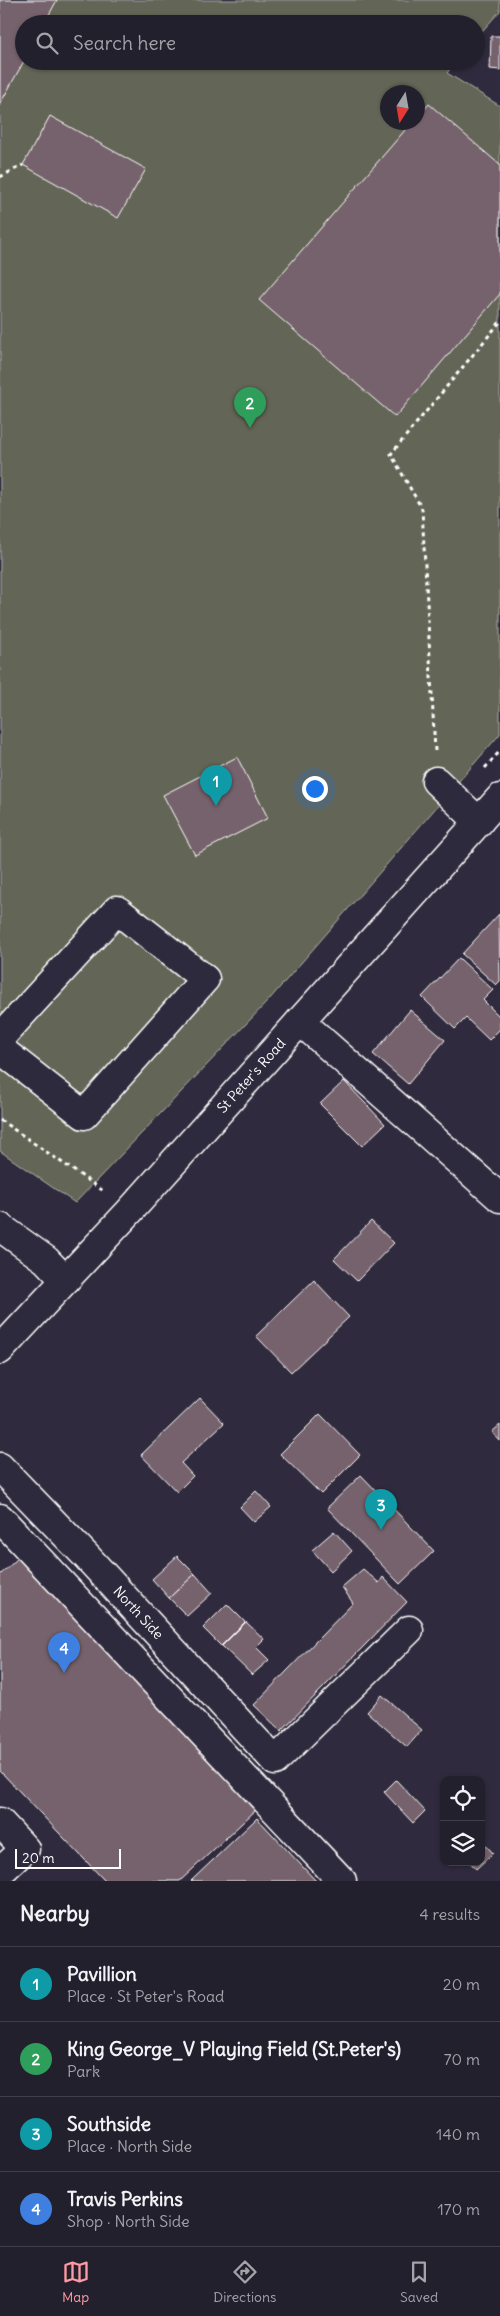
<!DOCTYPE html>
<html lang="en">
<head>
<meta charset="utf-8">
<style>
	body { margin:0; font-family:Delius,sans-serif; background:#2b2836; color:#f1f3f6 }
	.controls { position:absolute; right:15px; bottom:15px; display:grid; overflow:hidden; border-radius:10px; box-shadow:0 1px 4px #0004 }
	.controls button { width:45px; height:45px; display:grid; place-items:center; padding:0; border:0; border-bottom:1px solid #403e4a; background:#23202e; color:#f1f3f6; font:25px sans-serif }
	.compass { position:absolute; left:380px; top:85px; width:45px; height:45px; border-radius:50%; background:#23202e; box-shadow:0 1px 4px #0004; rotate:191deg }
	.scale { position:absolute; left:15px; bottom:12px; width:106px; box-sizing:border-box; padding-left:5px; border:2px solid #fff; border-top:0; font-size:14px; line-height:18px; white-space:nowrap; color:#fff; -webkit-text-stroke:4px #2f2a3d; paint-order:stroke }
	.you { position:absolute; left:314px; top:788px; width:18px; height:18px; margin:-12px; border:4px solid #fff; border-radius:50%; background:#1a73e8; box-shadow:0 0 0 8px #1a73e833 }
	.badge { display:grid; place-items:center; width:32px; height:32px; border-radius:50%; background:#ff9aa2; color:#fff; font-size:16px; font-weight:700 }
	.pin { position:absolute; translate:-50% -41px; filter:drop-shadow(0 1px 2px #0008) }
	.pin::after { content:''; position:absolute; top:26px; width:18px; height:15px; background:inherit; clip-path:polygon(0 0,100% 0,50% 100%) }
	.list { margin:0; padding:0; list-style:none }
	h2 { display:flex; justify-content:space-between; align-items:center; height:65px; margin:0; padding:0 20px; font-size:21px }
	h2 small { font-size:16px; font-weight:400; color:#a3a3aa }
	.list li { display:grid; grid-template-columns:32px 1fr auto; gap:15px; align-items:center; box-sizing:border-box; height:75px; padding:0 20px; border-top:1px solid #403e4a }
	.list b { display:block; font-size:19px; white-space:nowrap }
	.list p { margin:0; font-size:16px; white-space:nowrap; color:#a3a3aa }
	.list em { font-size:16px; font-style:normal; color:#a3a3aa }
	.icon { flex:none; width:28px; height:28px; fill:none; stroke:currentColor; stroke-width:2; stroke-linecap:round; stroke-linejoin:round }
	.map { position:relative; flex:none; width:500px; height:1881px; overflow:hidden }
	.search { position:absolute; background:#23202e; box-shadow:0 1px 4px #0004; left:15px; right:15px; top:15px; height:55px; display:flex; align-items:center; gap:12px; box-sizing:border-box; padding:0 18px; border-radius:28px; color:#a3a3aa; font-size:19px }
	.sheet { height:365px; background:#23202e }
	nav { display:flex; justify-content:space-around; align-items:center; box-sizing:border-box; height:70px; border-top:1px solid #403e4a; background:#23202e; font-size:14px; color:#a3a3aa }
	nav a { display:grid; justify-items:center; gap:2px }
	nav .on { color:#ff9aa2 }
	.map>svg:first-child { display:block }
	.green { fill:#636557; stroke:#b1b2ab; fill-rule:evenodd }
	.building { fill:#76626c; stroke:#fff }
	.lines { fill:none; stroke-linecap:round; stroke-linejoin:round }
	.minor-casing { stroke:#fff; stroke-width:31 }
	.path { stroke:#fff; stroke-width:3; stroke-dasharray:4 4; stroke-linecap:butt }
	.minor { stroke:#2f2a3d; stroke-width:28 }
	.labels { text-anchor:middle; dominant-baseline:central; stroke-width:4; stroke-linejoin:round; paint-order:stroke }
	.street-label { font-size:14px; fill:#fff; stroke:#2f2a3d }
</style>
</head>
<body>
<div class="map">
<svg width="500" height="1881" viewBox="0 0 500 1881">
	<rect width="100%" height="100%" fill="#2f2a3d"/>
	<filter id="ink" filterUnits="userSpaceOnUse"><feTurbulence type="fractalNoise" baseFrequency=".02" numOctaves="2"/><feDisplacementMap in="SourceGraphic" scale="10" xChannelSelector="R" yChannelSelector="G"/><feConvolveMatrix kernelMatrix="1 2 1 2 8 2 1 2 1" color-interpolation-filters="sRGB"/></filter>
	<g filter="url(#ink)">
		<path class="green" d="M0,0H500V11L476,38V24H24V61H456L447,73L500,106V734L268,1001L75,1203L0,1151ZM388,92H418V122H388Z"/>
		<g class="building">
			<path d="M0,0H57L44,24H24V61L0,104Z"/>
			<path d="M491,36H500V70L490,69Z"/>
			<path d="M429,104L500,165V294L395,417L259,300L412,122H418V117Z"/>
			<path d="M50,116L146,169L118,218L23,165Z"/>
			<path d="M237,757L268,818L195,855L163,795Z"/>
			<path d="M499,914L500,981L496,985L462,954Z"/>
			<path d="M459,958L493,990L483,1000L500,1017V1029L489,1040L466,1018L455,1029L422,997Z"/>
			<path d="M410,1010L445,1040L408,1084L373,1054Z"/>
			<path d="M344,1081L385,1124L362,1146L320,1104Z"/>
			<path d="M371,1221L394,1243L357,1281L334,1259Z"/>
			<path d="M314,1280L349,1317L291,1372L256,1336Z"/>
			<path d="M200,1398L224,1423L181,1463L193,1476L177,1492L141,1455Z"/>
			<path d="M320,1414L360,1455L321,1494L280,1454Z"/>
			<path d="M500,1425V1441L492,1432Z"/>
			<path d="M361,1475L434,1551L400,1584L327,1508Z"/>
			<path d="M256,1491L271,1507L254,1522L240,1507Z"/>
			<path d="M334,1531L352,1551L331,1571L312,1550Z"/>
			<path d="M177,1556L195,1574L169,1598L152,1579Z"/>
			<path d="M18,1558L257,1809L180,1881H105L0,1771V1575Z"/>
			<path d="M363,1569L379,1583L383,1577L407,1602L281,1731L254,1705L353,1603L342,1587Z"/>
			<path d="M195,1574L212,1593L187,1616L169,1598Z"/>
			<path d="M227,1604L245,1622L221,1646L203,1628Z"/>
			<path d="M246,1622L264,1639L256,1647L269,1660L252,1675L222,1646Z"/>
			<path d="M382,1695L422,1730L407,1747L367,1712Z"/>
			<path d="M396,1780L425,1811L413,1823L384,1792Z"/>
			<path d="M257,1818L316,1881H191Z"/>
			<path d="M481,1840L493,1853L476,1869L470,1862H481Z"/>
		</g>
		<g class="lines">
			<g class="minor-casing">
				<g id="minor">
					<path d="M436,781L479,822"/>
					<path d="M300,1021L500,1198"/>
					<path d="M0,1038L117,910L205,979L84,1115L0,1049"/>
					<path d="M0,1227L46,1260L65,1280"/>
					<path id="s1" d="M0,1350L129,1212L500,798"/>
					<path id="s2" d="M0,1467L88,1558L275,1761L409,1630"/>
					<path d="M0,1518L342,1881"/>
					<path d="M0,1822L25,1849L0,1872"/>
				</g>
			</g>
			<g class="path">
				<path d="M0,177L23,165"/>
				<path d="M435,751L422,509L391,454L500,322"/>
				<path d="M485,768L500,751"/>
				<path d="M0,1120L105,1192"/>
			</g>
			<use href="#minor" class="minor"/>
		</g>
	</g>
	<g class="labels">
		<g class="street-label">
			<text stroke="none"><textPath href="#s1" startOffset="372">St Peter's Road</textPath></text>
			<text stroke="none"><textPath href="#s2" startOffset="201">North Side</textPath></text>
		</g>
	</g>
</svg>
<div class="controls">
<button><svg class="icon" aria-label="locate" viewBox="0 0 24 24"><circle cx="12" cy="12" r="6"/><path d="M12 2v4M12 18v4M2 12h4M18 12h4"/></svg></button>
<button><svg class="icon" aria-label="layers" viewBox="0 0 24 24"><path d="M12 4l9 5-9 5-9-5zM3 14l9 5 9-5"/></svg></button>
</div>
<svg class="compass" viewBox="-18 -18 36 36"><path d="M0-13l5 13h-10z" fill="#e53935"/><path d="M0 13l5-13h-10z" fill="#a3a3aa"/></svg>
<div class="scale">20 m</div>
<div class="you"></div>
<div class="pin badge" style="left:216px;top:806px;background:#0f9aa8">1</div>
<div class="pin badge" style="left:250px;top:428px;background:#2e9e5b">2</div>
<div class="pin badge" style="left:381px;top:1530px;background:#0f9aa8">3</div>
<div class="pin badge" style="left:64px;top:1673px;background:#3f7fe0">4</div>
<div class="search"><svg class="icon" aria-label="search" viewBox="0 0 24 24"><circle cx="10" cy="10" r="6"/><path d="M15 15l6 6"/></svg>Search here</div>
</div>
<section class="sheet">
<h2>Nearby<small>4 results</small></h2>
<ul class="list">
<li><span class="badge" style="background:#0f9aa8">1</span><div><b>Pavillion</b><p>Place · St Peter's Road</p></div><em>20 m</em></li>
<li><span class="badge" style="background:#2e9e5b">2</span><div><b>King George_V Playing Field (St.Peter's)</b><p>Park</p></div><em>70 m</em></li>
<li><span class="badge" style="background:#0f9aa8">3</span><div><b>Southside</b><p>Place · North Side</p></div><em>140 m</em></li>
<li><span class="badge" style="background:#3f7fe0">4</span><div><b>Travis Perkins</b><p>Shop · North Side</p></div><em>170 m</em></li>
</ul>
</section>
<nav>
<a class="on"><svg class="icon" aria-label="map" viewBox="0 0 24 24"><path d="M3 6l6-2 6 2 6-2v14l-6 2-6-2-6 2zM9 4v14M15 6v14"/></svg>Map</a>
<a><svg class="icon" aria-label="directions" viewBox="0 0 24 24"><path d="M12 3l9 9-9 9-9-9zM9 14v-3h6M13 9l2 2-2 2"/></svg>Directions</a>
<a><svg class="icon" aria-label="saved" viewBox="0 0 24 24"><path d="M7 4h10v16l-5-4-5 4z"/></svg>Saved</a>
</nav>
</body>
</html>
